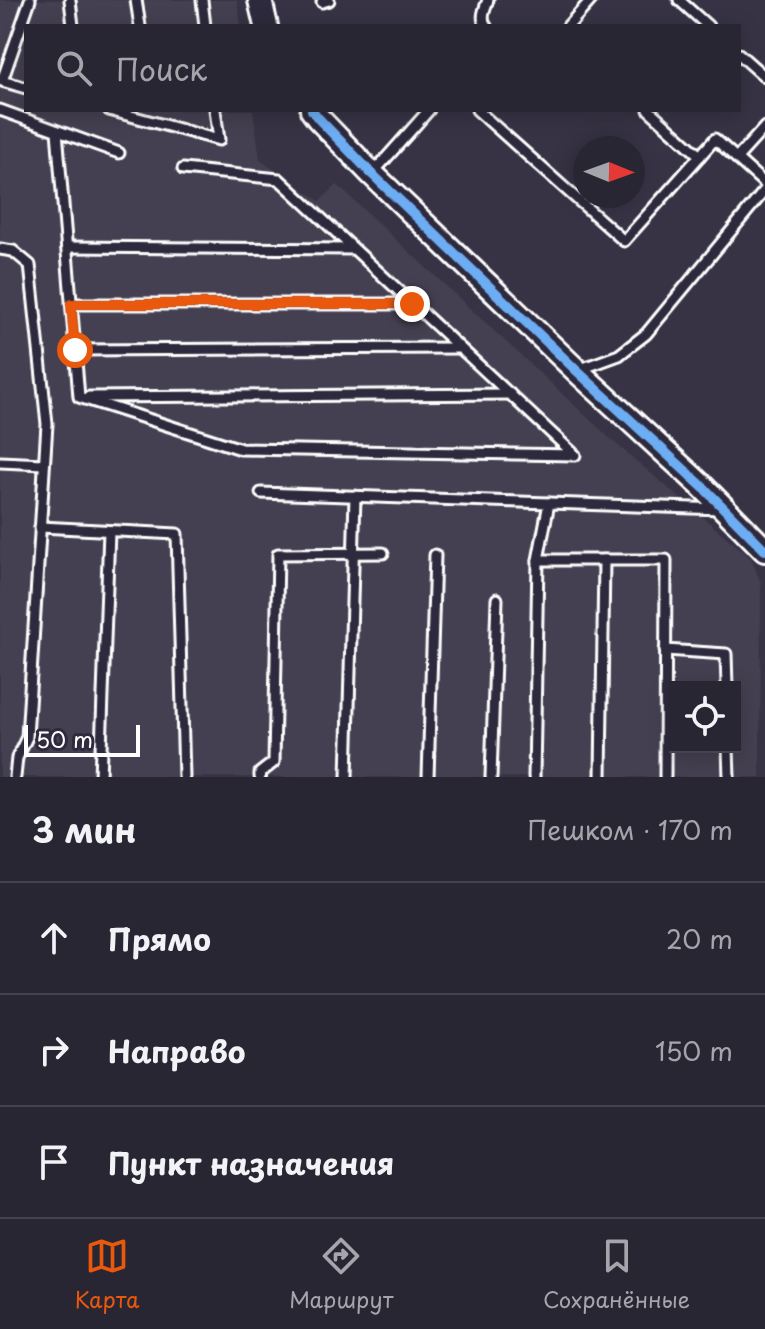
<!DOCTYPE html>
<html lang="ru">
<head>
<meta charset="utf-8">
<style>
	body { margin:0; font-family:"Playpen Sans",sans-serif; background:#312e3c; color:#f1f3f6 }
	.controls { position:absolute; right:24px; bottom:24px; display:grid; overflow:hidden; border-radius:0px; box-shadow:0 4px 20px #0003 }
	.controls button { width:72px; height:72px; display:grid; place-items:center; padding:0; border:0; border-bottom:2px solid #45434f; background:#292634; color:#f1f3f6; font:40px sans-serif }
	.compass { position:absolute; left:573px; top:136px; width:72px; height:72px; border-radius:50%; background:#292634; box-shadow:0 4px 20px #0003; rotate:91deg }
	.scale { position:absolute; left:24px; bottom:20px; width:116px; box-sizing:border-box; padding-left:8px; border:4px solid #fff; border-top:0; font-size:22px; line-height:28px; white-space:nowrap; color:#fff; -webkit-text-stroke:6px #2f2a3d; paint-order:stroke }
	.stop { position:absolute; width:24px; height:24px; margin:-18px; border:6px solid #ea580c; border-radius:50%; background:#fff }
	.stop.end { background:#ea580c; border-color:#fff; box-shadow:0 2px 8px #0008 }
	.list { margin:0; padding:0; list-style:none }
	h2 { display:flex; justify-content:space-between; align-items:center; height:104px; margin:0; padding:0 32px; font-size:34px }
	h2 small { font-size:26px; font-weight:400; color:#a5a5ac }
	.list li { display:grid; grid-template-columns:52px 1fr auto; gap:24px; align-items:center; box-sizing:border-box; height:112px; padding:0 32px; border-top:2px solid #45434f }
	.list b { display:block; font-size:30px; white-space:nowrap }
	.list em { font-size:26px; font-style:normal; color:#a5a5ac }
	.icon { flex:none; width:44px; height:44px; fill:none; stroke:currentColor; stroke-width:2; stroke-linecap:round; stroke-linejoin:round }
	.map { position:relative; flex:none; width:765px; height:777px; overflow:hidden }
	.search { position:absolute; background:#292634; box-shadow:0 4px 20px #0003; left:24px; right:24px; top:24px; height:88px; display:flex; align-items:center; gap:20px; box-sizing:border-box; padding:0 28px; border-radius:0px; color:#a5a5ac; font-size:30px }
	.sheet { height:440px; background:#292634 }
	nav { display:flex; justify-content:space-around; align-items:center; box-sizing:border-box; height:112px; border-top:2px solid #45434f; background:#292634; font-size:22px; color:#a5a5ac }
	nav a { display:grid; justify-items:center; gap:4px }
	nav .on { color:#ea580c }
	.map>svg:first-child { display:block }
	.built { fill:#444051; fill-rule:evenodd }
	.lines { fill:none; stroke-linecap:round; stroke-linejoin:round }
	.service-casing { stroke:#fff; stroke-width:15 }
	.tertiary-casing { stroke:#fff; stroke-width:28 }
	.service { stroke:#2f2a3d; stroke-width:9 }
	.tertiary { stroke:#2f2a3d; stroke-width:22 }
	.cycleway-casing { stroke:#2f2a3d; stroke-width:15 }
	.cycleway { stroke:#6dadf4; stroke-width:10 }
	.route { stroke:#ea580c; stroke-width:10 }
</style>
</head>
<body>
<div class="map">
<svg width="765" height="777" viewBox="0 0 765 777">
	<rect width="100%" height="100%" fill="#373345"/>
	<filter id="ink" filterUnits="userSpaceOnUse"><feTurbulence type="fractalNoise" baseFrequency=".0125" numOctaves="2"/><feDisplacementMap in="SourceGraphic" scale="16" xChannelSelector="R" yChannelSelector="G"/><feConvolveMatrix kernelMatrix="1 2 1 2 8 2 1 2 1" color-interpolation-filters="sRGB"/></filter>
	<g filter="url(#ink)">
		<path class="built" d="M0,0H237L241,26H26V110H253L260,160L320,201L337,185L615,443L751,558L761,583L760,777H0ZM675,687H735V747H675Z"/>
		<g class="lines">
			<g class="service-casing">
				<g id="service">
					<path d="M70,0L73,26"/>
					<path d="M136,0L140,26"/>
					<path d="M202,0L205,26"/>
					<path d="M679,0L708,26"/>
					<path d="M322,2L329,0"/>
					<path d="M486,26C480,18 485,8 488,0"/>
					<path d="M568,26L591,0"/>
					<path d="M739,54L765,77"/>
					<path d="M26,88L2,81L30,0"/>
					<path d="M0,110L119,153"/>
					<path d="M109,110L219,140L215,110"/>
					<path d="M477,110L624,241L715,139L765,184"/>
					<path d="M649,110L700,156"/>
					<path d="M57,131L79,397L241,449L575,455L279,179L183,169"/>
					<path d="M737,158L765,127"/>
					<path d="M372,174L429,110"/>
					<path d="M67,247L353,249"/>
					<path d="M0,249L13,251L30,265L47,424L27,737L17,758L15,777"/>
					<path d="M71,304H412"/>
					<path d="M75,350L460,348"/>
					<path d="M578,370L619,355L646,334L765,190"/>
					<path d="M89,397L510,394"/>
					<path d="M0,462L44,464"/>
					<path d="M261,493L721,509"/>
					<path d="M40,527L177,534L184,777"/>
					<path d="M538,560H666L665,777"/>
					<path d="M665,650L726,654L727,687"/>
					<path d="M728,747L729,777"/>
					<path d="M100,777L109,531"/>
					<path d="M260,777V773L274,762L278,554L383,553"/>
					<path d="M347,777L355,496"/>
					<path d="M428,777L435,555"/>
					<path d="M491,777L497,599"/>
					<path d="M534,777L538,560L549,503"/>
					<path d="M601,777L604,560"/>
				</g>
			</g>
			<g class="tertiary-casing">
				<g id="tertiary">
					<path d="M260,0L266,26"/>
					<path d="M312,110L318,118L372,174L577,371L704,488L765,550"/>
				</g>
			</g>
			<use href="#service" class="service"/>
			<use href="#tertiary" class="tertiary"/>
			<g class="cycleway-casing">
				<path id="cycleway" d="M312,110L318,118L372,174L577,371L704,488L765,550"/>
			</g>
			<use href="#cycleway" class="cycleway"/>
		</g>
	</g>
	<g class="lines" filter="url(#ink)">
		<path class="route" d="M75,350L71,304H412"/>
	</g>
</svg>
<div class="controls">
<button><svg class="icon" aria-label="locate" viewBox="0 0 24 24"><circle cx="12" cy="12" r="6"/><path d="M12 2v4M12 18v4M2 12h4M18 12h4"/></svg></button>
</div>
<svg class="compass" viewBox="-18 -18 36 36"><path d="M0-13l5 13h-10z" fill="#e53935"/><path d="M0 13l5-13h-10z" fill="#a5a5ac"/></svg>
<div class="scale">50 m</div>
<div class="stop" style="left:75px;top:350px"></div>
<div class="stop end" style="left:412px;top:304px"></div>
<div class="search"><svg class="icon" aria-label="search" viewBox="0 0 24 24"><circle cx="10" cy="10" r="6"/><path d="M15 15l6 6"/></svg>Поиск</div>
</div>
<section class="sheet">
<h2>3 мин<small>Пешком · 170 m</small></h2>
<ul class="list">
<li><svg class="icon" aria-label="ahead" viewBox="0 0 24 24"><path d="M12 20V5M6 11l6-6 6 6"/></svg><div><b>Прямо</b></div><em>20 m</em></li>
<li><svg class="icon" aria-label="right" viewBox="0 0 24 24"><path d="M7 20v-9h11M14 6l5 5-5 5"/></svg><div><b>Направо</b></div><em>150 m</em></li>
<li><svg class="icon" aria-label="arrive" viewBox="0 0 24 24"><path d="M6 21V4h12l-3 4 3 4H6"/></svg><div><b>Пункт назначения</b></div></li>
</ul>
</section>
<nav>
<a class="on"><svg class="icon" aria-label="map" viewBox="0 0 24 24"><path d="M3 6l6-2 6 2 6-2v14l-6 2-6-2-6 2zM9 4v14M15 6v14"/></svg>Карта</a>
<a><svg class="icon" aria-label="directions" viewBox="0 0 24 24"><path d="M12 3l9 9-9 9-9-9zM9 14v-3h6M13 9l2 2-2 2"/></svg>Маршрут</a>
<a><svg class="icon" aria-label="saved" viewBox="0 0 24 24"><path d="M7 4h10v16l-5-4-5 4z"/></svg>Сохранённые</a>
</nav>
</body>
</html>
